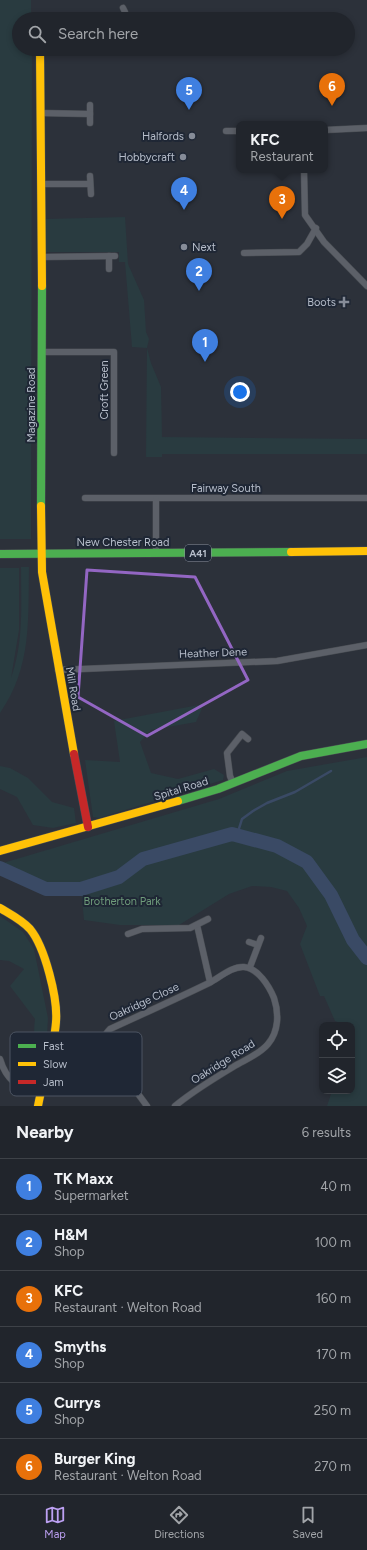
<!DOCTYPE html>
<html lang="en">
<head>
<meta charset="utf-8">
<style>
	body { margin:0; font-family:Figtree,sans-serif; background:#2d3138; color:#f1f3f6 }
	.controls { position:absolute; right:12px; bottom:12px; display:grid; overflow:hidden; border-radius:8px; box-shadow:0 2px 6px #0003 }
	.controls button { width:36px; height:36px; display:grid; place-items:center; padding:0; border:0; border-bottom:1px solid #3e4248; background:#21252c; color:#f1f3f6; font:20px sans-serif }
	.you { position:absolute; left:240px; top:392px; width:14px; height:14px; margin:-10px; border:3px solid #fff; border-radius:50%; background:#1a73e8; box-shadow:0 0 0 6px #1a73e833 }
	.badge { display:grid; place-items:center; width:26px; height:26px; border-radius:50%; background:#bca0f2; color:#fff; font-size:13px; font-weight:700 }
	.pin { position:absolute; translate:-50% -33px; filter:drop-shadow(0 1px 2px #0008) }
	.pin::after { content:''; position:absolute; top:21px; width:14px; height:12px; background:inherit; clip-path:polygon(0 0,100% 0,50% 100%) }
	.popup { position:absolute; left:236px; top:121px; width:92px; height:52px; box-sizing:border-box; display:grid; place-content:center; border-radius:8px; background:#21252c; filter:drop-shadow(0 1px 3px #0005); font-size:13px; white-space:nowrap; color:#a2a5a9 }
	.popup b { font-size:15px; color:#f1f3f6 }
	.popup::after { content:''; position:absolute; left:50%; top:100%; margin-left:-8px; border:8px solid transparent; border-top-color:#21252c }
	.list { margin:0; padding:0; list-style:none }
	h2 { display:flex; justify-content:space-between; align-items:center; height:52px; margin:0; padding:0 16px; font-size:17px }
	h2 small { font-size:13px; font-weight:400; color:#a2a5a9 }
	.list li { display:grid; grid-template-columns:26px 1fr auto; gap:12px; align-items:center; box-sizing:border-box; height:56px; padding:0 16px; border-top:1px solid #3e4248 }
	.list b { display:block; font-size:15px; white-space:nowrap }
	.list p { margin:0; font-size:13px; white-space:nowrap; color:#a2a5a9 }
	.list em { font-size:13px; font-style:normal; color:#a2a5a9 }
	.icon { flex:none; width:22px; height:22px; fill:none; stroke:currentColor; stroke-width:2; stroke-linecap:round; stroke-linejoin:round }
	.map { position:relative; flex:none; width:367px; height:1106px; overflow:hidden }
	.search { position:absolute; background:#21252c; box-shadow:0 2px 6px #0003; left:12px; right:12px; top:12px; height:44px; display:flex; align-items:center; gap:10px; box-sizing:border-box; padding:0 14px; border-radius:22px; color:#a2a5a9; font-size:15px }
	.sheet { height:388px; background:#21252c }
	nav { display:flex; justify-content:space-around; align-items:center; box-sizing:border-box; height:56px; border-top:1px solid #3e4248; background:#21252c; font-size:11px; color:#a2a5a9 }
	nav a { display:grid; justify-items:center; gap:2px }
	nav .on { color:#bca0f2 }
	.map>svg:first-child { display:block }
	.green { fill:#293b40 }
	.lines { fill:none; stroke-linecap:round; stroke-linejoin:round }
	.stream { stroke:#3a4a65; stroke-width:2.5 }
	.river { stroke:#3a4a65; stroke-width:14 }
	.street-casing { stroke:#484c52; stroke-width:7 }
	.fast-casing { stroke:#484c52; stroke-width:9 }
	.slow-casing { stroke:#484c52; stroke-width:9 }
	.jam-casing { stroke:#484c52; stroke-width:9 }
	.street { stroke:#5c6068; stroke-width:6 }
	.fast { stroke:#4caf50; stroke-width:8 }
	.slow { stroke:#ffc107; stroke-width:8 }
	.jam { stroke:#c62828; stroke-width:8 }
	.marked { fill:none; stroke:#9366c3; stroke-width:3; stroke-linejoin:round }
	.poi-dot { fill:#868c98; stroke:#1f2735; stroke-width:1.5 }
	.labels { text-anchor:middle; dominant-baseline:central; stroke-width:4; stroke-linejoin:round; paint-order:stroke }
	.shield { fill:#1f2735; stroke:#89909d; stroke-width:1 }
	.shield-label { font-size:10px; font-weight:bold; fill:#b6bdca }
	.poi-label { font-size:11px; fill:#b6bdca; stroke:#1f2735; text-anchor:end }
	.street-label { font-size:11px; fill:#b6bdca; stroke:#1f2735 }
	.park-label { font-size:11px; fill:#6e9b7a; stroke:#1f2735 }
	.key { fill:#1f2735; stroke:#4c5462; stroke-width:1 }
	.key-label { font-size:11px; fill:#b6bdca }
</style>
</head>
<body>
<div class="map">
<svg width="367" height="1106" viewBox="0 0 367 1106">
	<rect width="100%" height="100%" fill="#2c313a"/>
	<g class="green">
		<path d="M0,0H31V19H19V49H32L31,539H0Z"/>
		<path d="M125,217L128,264L144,300L146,332L149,339L147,348L151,363L161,387L162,437L367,439V454H162V457H146L147,348L132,347L125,262H119V252H46V219Z"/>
		<path d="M21,567H29C28,620 32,667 0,713V568H19V630L11,678C24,642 21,605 21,567Z"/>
		<path d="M204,704L196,722L151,730L140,742L151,773L178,779L214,769L224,775L223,780L99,818L93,817L85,760L120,762L114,721Z"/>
		<path d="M367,757V1106H327L332,1091H352V1025H340V1023L335,1021L324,996H320L300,944L307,926L299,908L287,891L271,887L252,886L229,894L179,925H120L84,920L81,889H46L5,870L3,863L219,799L287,771Z"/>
		<path d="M0,766L10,768L28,778L52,802L74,808L76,823L53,828L33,825L17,797L0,789Z"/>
		<path d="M0,916L23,932L34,949L48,1018L47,1035L41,1060C34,1046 33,1035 35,1019L10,986L24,969L9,961L0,960Z"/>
	</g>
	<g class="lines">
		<path class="stream" d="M237,835L242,819L253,811L267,803L295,792L331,771"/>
		<path class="river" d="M0,868L46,889H81L119,877L143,859L232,834L277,846L307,862L331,895L353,940L367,958"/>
		<g class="street-casing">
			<g id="street">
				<path d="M123,8L125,12V19"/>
				<path d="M90,105V123"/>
				<path d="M40,113L90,114"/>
				<path d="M325,130L367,128"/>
				<path d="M226,131H239"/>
				<path d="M304,170L305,215L324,242L367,286"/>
				<path d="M90,176L91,194"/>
				<path d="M41,184H90"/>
				<path d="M244,253L299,252L307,244L316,228"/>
				<path d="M109,256V269"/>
				<path d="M42,257L115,256"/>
				<path d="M42,352H114V453"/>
				<path d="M85,498H367"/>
				<path d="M156,553V499"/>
				<path d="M58,670L277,661L367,645"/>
				<path d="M233,783L230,776L227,753L242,734L248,739"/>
				<path d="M197,925L210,982"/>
				<path d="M128,934L142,929L190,928L208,919"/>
				<path d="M249,942L258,945"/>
				<path d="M250,967L261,938"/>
				<path d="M0,1059C6,1080 19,1090 40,1091"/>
				<path d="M147,1106L105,1049C103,1040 103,1036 110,1029C143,1014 176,999 209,983C219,978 232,966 244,967C258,968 269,986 274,998C279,1013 279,1031 268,1044C259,1055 244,1060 233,1067C213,1079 193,1091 175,1106"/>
			</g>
		</g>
		<g class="fast-casing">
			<g id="fast">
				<path d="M41,506L42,286"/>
				<path d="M0,554L291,552"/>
				<path d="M178,801L218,789L301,756L367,744"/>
			</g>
		</g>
		<g class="slow-casing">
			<g id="slow">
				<path d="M40,49L42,286"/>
				<path d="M41,506L42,572L74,754"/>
				<path d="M291,552L367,551"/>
				<path d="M0,851L178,801"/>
				<path d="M0,908C10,914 22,920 30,929C45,947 58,999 56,1022C54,1050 43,1078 38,1106"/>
			</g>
		</g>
		<g class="jam-casing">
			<path id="jam" d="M74,754L88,827"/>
		</g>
		<use href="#street" class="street"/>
		<use href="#fast" class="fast"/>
		<use href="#slow" class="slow"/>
		<use href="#jam" class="jam"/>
	</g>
	<path class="marked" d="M87,570L195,577L248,680L147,736L78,697Z"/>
	<g class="poi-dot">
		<circle cx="192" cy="136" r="4"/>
		<circle cx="183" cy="157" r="4"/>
		<circle cx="184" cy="247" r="4"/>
		<path d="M342 296h4v4h4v4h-4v4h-4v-4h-4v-4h4z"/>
	</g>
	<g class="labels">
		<rect class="shield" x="185" y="545" width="26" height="16" rx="3"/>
		<g class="shield-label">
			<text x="198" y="553">A41</text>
		</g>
		<g class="poi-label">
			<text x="184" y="136">Halfords</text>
			<text x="175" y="157">Hobbycraft</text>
			<text x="192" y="247" text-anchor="start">Next</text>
			<text x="336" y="302">Boots</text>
		</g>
		<g class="street-label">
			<text transform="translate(104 390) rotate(-90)">Croft Green</text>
			<text transform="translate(31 405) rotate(-90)">Magazine Road</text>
			<text x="226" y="488">Fairway South</text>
			<text x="123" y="542">New Chester Road</text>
			<text transform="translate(213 653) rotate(-2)">Heather Dene</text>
			<text transform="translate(73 689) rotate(80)">Mill Road</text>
			<text transform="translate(181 789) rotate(-17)">Spital Road</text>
			<text transform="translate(144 1002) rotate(-25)">Oakridge Close</text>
			<text transform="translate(223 1062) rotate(-32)">Oakridge Road</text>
		</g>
		<g class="park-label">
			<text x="122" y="901">Brotherton Park</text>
		</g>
	</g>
	<rect x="10" y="1032" width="132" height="64" rx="6" class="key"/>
	<rect x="18" y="1044" width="18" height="4" fill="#4caf50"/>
	<rect x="18" y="1062" width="18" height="4" fill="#ffc107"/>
	<rect x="18" y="1080" width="18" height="4" fill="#c62828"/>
	<g class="key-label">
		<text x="43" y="1050">Fast</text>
		<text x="43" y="1068">Slow</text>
		<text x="43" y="1086">Jam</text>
	</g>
</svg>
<div class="controls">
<button><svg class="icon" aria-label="locate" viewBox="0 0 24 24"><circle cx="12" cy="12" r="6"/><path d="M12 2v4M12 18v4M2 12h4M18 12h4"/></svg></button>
<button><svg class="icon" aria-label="layers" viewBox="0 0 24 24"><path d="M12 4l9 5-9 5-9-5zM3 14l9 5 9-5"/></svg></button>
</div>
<div class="you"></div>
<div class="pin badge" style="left:205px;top:362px;background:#3f7fe0">1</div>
<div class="pin badge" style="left:199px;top:291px;background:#3f7fe0">2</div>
<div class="pin badge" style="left:282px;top:219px;background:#e8710a">3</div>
<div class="popup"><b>KFC</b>Restaurant</div>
<div class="pin badge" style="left:184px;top:210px;background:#3f7fe0">4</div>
<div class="pin badge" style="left:189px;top:110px;background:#3f7fe0">5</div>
<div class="pin badge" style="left:332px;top:106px;background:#e8710a">6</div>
<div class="search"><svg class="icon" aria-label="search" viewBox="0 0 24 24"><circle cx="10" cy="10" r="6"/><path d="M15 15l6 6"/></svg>Search here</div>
</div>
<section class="sheet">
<h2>Nearby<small>6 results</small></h2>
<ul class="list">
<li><span class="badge" style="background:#3f7fe0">1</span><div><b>TK Maxx</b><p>Supermarket</p></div><em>40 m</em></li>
<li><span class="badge" style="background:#3f7fe0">2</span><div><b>H&amp;M</b><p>Shop</p></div><em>100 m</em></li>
<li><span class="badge" style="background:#e8710a">3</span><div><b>KFC</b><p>Restaurant · Welton Road</p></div><em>160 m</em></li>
<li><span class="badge" style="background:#3f7fe0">4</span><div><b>Smyths</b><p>Shop</p></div><em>170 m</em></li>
<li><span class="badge" style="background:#3f7fe0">5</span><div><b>Currys</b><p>Shop</p></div><em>250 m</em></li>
<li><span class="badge" style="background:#e8710a">6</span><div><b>Burger King</b><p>Restaurant · Welton Road</p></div><em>270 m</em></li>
</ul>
</section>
<nav>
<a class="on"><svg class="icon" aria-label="map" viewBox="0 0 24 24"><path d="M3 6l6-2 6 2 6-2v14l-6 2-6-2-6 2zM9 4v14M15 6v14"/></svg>Map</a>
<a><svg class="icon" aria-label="directions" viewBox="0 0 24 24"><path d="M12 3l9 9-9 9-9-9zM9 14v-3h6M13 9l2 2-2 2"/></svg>Directions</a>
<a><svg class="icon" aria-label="saved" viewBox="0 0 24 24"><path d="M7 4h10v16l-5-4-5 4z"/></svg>Saved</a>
</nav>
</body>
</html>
